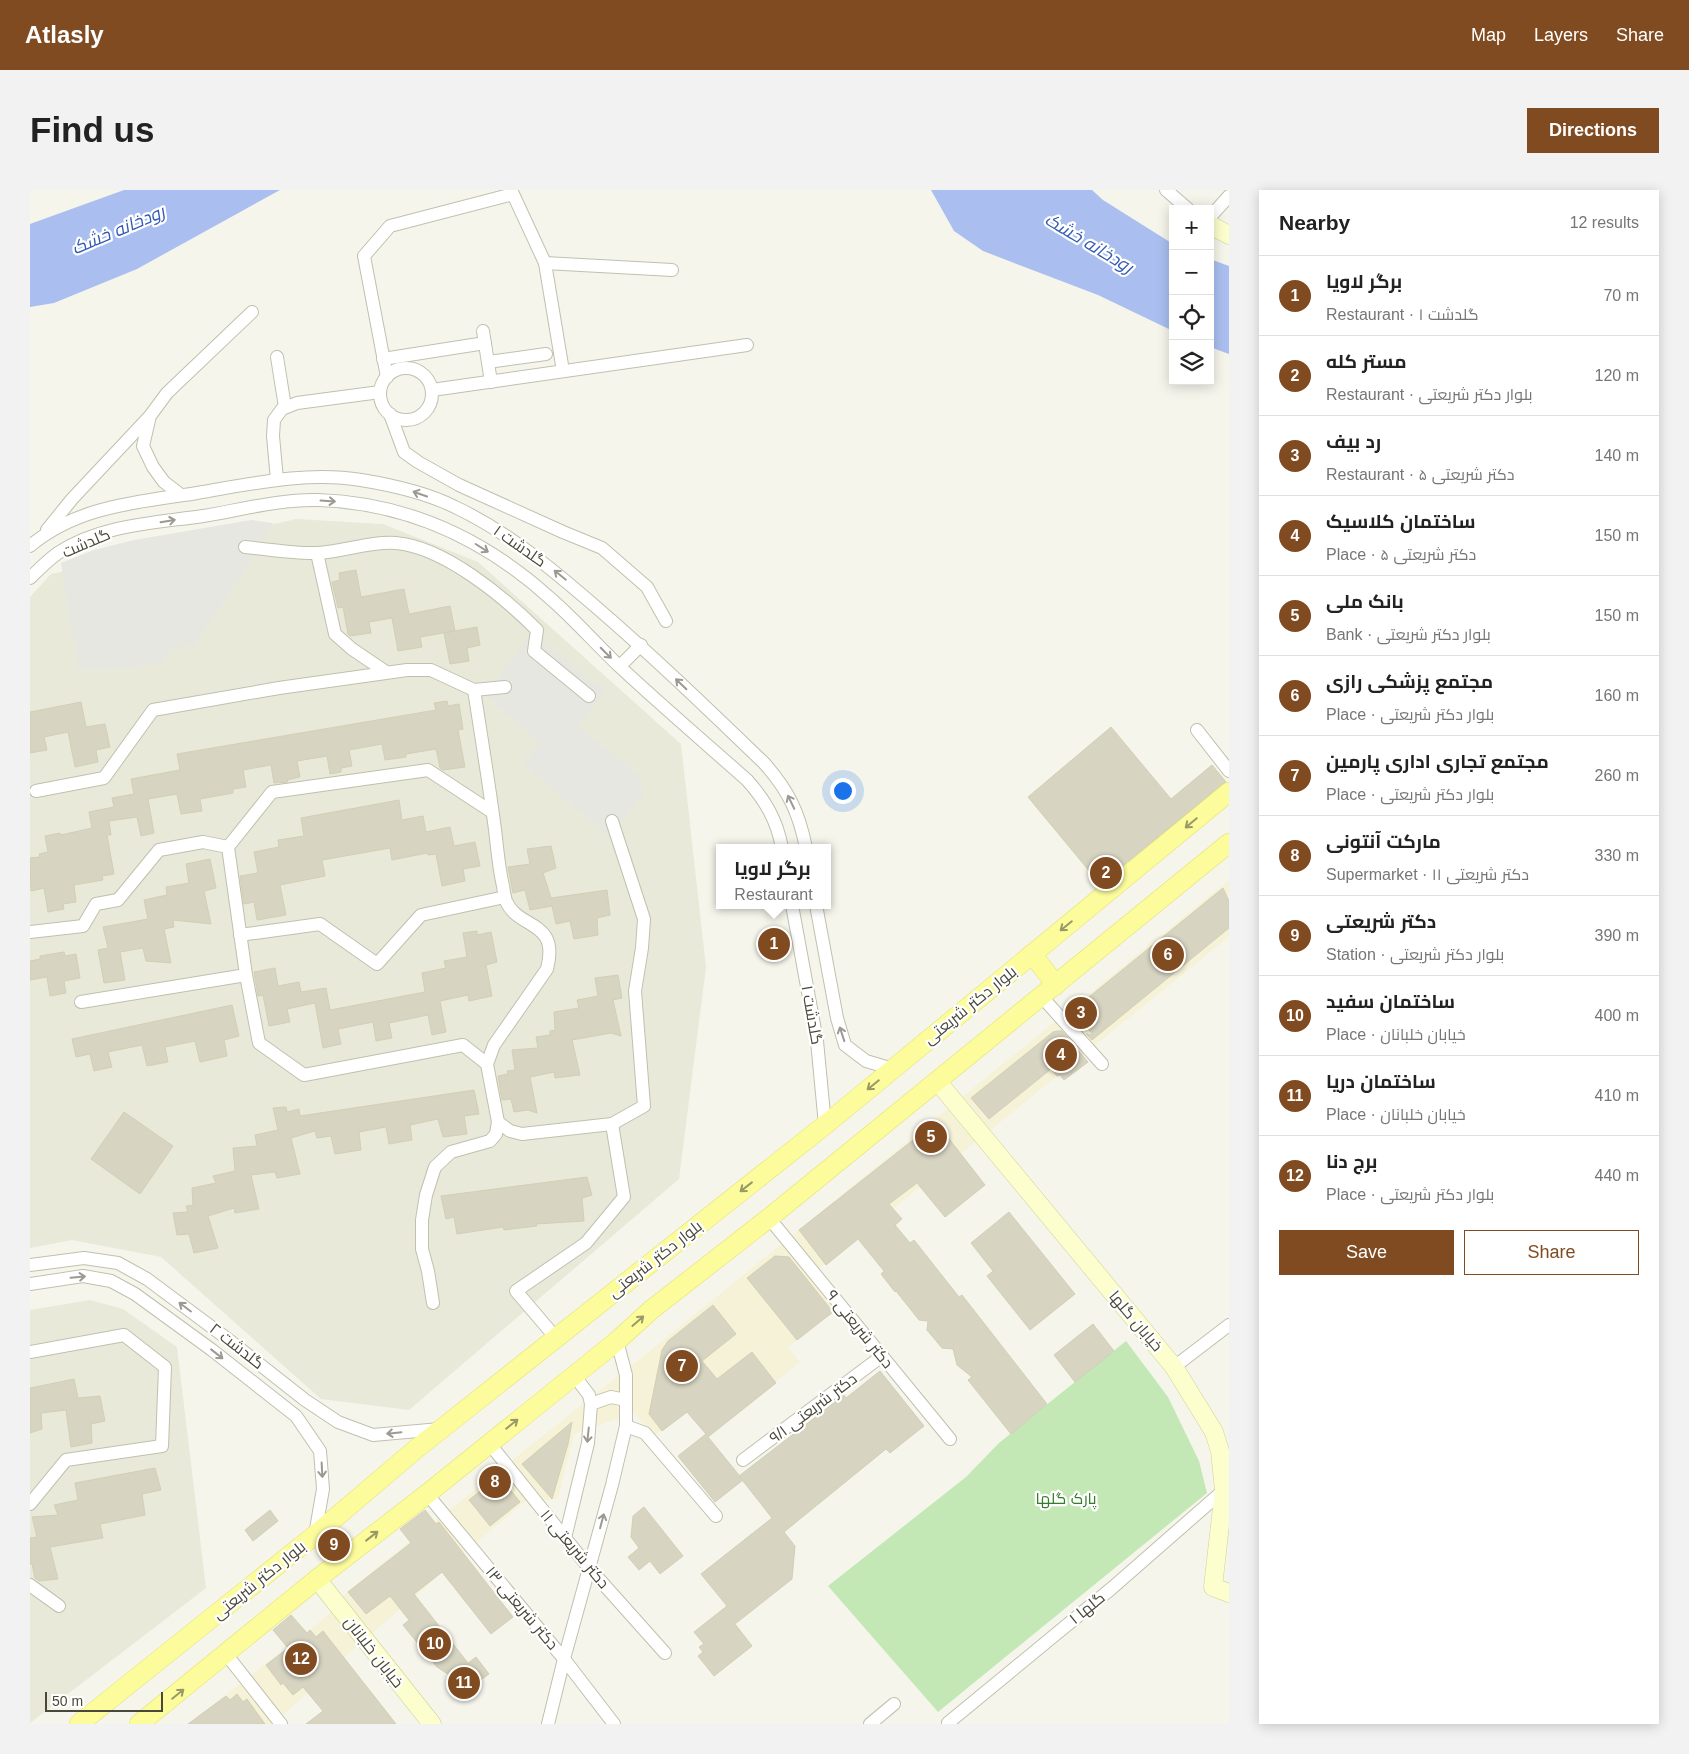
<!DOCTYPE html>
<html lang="en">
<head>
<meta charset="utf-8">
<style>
	body { margin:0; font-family:Helvetica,Cairo,sans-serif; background:#f2f2f2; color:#222 }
	.controls { position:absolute; right:15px; top:15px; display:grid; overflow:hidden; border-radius:0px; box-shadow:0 2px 12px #0003 }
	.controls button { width:45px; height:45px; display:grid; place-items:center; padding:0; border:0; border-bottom:1px solid #e0e0e0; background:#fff; color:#222; font:25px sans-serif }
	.scale { position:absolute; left:15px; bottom:12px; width:118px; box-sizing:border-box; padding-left:5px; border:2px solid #4a4839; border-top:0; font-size:14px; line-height:18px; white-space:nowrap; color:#4a4839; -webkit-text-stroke:4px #fff; paint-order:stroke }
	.you { position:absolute; left:812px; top:600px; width:18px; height:18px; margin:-12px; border:4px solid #fff; border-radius:50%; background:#1a73e8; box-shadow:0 0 0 8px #1a73e833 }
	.badge { display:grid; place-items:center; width:32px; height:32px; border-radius:50%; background:#814b22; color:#fff; font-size:16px; font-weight:700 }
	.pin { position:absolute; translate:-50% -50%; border:2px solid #fff; box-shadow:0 1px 5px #0006 }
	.popup { position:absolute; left:686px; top:654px; width:115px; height:65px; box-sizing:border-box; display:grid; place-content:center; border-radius:0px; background:#fff; filter:drop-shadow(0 1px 4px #0005); font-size:16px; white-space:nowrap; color:#767676 }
	.popup b { font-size:19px; color:#222 }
	.popup::after { content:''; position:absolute; left:50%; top:100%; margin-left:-10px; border:10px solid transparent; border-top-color:#fff }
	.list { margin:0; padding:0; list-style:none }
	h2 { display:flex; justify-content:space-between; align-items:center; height:65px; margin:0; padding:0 20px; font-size:21px }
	h2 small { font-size:16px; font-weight:400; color:#767676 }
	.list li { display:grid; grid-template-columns:32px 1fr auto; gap:15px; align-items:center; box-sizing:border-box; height:80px; padding:0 20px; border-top:1px solid #e0e0e0 }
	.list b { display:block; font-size:19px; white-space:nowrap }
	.list p { margin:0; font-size:16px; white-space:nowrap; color:#767676 }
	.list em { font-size:16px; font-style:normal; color:#767676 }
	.actions { display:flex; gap:10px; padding:15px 20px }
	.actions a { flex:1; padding:11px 0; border:1px solid #814b22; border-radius:0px; text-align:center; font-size:18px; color:#814b22 }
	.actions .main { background:#814b22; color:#fff }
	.icon { flex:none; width:28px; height:28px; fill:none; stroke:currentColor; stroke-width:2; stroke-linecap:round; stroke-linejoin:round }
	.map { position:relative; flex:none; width:1199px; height:1534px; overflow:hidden; border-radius:0px }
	header { display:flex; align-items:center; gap:30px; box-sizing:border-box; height:70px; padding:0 25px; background:#814b22; color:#fff }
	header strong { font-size:24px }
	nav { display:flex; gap:28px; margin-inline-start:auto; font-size:18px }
	.intro { display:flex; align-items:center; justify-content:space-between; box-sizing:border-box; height:120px; padding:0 30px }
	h1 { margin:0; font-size:35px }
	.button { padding:12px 22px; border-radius:0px; background:#814b22; color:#fff; font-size:18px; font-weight:700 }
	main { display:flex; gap:30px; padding:0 30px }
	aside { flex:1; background:#fff; border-radius:0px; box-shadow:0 2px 12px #0003 }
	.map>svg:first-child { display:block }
	.residential { fill:#e9e9d9 }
	.commercial { fill:#f6f2d8 }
	.green { fill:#c3e8b5 }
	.parking { fill:#e7e7e2 }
	.water { fill:#aabff0 }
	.building { fill:#d7d4c1; stroke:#d2cfb4 }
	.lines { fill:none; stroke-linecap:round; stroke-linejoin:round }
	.street-casing { stroke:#c1c0ae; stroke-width:14 }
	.secondary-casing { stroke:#d0d19a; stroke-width:19 }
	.primary-casing { stroke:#e3e16c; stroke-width:20 }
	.street { stroke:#fff; stroke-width:12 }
	.secondary { stroke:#fcfecd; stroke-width:18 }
	.primary { stroke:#fcfc9d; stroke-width:19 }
	.oneway { stroke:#9b9a92 }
	.oneway2 { stroke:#9a9966 }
	.labels { text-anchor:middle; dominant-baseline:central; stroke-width:4.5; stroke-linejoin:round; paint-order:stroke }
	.street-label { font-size:16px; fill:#4a4839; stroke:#fff }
	.park-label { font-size:16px; fill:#337c2c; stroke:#fff }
	.water-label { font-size:18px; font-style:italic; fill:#3259b5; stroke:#fff }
</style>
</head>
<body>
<header>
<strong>Atlasly</strong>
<nav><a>Map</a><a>Layers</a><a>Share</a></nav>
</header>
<div class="intro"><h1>Find us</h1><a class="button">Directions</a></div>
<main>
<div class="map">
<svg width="1199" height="1534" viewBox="0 0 1199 1534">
	<rect width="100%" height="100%" fill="#f5f5eb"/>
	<g class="residential">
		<path d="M266,329L353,334L448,372L651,554L676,777L649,989L379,1220L291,1209L131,1067L42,1050L0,1058V407L21,384Z"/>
		<path d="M60,1110L93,1119L147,1157L176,1398L0,1533V1120Z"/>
	</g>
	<path class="commercial" d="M1199,690V747L780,1086L809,1119L766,1148L767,1150L758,1157L770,1172L745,1192L730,1173L623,1246L604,1223L544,1244L528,1309L494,1312L325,1458L244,1534H158L296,1427L319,1400L637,1147Z"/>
	<path class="green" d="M1096,1151L1138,1207L1169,1271L1177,1303L908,1522L798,1396L936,1287L969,1253Z"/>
	<g class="parking">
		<path d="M221,330L243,333L219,375L164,455L143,459L130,473L88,479H50L39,429L31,373L64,360L104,350Z"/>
		<path d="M501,443L575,501L548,537L610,585L613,606L578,646L494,575L509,553L455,505Z"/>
	</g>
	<g class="water">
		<path d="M94,0H250L107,79L24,113L0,117V34Z"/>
		<path d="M901,0H1062L1073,10L1143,54V141L1068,105L953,61L924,41Z"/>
		<path d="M1180,69L1199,76V164L1180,157Z"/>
	</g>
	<g class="building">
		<path d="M326,380L331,407L374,399L379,424L420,416L425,441L390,447L392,457L368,461L362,428L339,432L341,443L320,446L318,444L313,417L308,418L302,392L310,390L309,383Z"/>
		<path d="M447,437L450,455L437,458L439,471L420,474L414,443Z"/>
		<path d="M417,511L418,516L429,514L433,539L428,540L435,577L413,580L410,578L406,559L376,564V567L355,570L352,554L319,560L322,576L311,578V582L300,584L297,566L267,571L270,587L257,590L258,592L244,593L241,575L213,580L216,597L203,599V603L170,609L172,621L151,624L147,604L118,609L124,643L111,646L107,627L79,631L81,645H77L84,684L72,686L73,690L44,695L46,712L33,714L34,719L18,722L14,698L1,701L0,668L10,667L9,664L18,662L15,646L30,643L31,645L62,638L59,622L84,617L82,608L104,604L101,589L150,580L147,564L406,520L404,513Z"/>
		<path d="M51,512L56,537L75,534L80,557L66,560L68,572L45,577L38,542L14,547L17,560L0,563V522Z"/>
		<path d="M1081,537L1141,609L1182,575L1196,592L1070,694L998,607Z"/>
		<path d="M369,610L372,630L393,626L396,642L420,637L424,656L445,652L450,676L433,679L435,691L412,696L406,664L398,665L397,663L362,670L360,658L292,670L295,686L250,695L256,725L227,730L224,712L214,714L210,686L228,683L224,662L249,657L248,650L274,646L271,628Z"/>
		<path d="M521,656L526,678L513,683L521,708L577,700L580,725L567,728L568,745L544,749L540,731L526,734L522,716L500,720L495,700L483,703L478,677L500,674L497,659Z"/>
		<path d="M180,669L186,698L174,701L181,734L143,730L144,737L134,739L141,773L116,771L113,758L90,762L95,790L74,793L68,760L78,758L73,737L118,729L114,710L137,705L136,697L159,693L156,674Z"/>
		<path d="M1193,698L1199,711V738L1062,850L1056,844L1063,845L1043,820Z"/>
		<path d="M447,741V745L461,742L467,772L456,775L462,806L439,811L438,805L410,811L416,842L402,845L398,825L359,833L362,848L346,851L343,832L308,839L311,854L293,858L285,813L257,819L260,832L239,836L233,805L228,806L224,782L245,778L248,796L269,792L271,802L296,798L300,820L395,802L392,783L416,778L414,771L437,767L433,743Z"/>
		<path d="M34,762L35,766L46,764L50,788L34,791L36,803L20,806L17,787L0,790V771L10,769V766Z"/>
		<path d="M588,785L592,808L583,810L591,846L581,843L542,850L550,885L525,888L524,882L500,887L507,923L498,920L484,922L481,909L472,910L468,886L478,884L477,881L485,880L482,860L508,858L506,847L520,845V841L525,840L524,822L549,818L547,810L568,806L565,788Z"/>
		<path d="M202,815L209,846L194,850L197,866L170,872L165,851L135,857L138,872L117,876L112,855L78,862L82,877L64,881L60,864L46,867L42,849Z"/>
		<path d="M1027,841H1032L1058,872L1034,890L1030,885L1027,886L1021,879L959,929L941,908L1023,842Z"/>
		<path d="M444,900L449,924L434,926L437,944L413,947L408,929L380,935L382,950L359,954L356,937L329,942L331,960L305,964L301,946L287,948L285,941L261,948L270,984L247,988L245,982L221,985L229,1019L205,1023L204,1018L178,1026L188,1058L164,1063L159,1044L147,1045L143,1023L158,1022L156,1016L163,1015L162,998L186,993L183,986L205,981L203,958L227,956L225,945L248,940L243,918L256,917L257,922L269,919L270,926Z"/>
		<path d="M94,922L143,956L110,1004L61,969Z"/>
		<path d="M906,932L955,995L915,1027L887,993L859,1014L872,1029L865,1035L880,1053L884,1050L929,1107L932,1105L1017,1214L981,1244L938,1190L942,1187L927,1175L923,1159L912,1158L897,1140L898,1131L889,1130L866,1101L865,1102L851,1084L854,1081L828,1049L796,1075L769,1040Z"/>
		<path d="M557,987L562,1005L552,1008L554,1031L506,1034L507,1036L474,1040L473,1037L427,1044L424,1027L416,1029L411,1006Z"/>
		<path d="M979,1022L1045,1104L1000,1140L957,1086L963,1081L941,1053Z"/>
		<path d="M745,1066L759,1067L803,1122L767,1150L717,1088Z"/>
		<path d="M683,1115L706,1144L672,1171L687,1189L722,1162L746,1193L678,1247L713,1290L685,1312L648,1266L676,1244L657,1222L632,1241L619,1224L632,1160L638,1151Z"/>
		<path d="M1063,1134L1084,1161L1045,1192L1024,1165Z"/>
		<path d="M850,1181L894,1236L860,1263L856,1259L754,1342L765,1356L762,1389L705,1434L722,1456L684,1486L668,1466L673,1462L669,1457L674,1454L664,1442L697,1416L671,1384L742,1328L709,1286L814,1205L816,1208Z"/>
		<path d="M44,1189L48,1208L70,1206L75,1231L61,1234L62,1253L41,1257L36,1220L11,1223L12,1239L0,1243V1198Z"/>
		<path d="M542,1232L538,1254L522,1309L492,1274Z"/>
		<path d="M125,1278L131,1300L112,1304L115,1325L70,1334L73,1348L20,1357L28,1389L9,1391L5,1388L2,1374H0V1348L7,1347L2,1327L28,1325L24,1315L48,1310L45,1293Z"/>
		<path d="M467,1283L490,1312L460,1336L439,1310L458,1295L456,1292Z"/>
		<path d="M614,1317L653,1366L630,1384L620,1371L609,1380L598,1367L609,1358L601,1347L603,1326Z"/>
		<path d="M240,1320L248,1331L223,1351L215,1340Z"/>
		<path d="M395,1320L406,1334L409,1332L483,1427L461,1444L412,1382L384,1404L438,1473L446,1467L459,1484L426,1508L421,1501V1486L407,1477L373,1435L379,1430L360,1406L336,1424L318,1402L381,1353L370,1339Z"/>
		<path d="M261,1425L277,1443L280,1440L286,1447L293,1441L366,1534H276L293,1521L273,1497L263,1505L253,1493L251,1495L236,1475L258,1458L243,1440Z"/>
		<path d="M207,1504L213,1512L217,1509L235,1534H158L196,1506L200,1510Z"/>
	</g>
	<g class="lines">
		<g class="street-casing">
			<g id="street">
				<path d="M1136,0L1158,19"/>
				<path d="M1180,27L1199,6"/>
				<path d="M515,73L533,181"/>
				<path d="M453,141L461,192"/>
				<path d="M247,167L255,217"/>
				<path d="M353,169L455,153"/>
				<path d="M458,172L516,164"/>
				<circle cx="376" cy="204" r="26"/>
				<path d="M357,187L334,66L360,36L483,4L515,73L642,80"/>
				<path d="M402,200L717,155"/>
				<path d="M360,224L374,262L388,272L429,295L533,342L572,358L617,397L636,431"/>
				<path d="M247,290L243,246L244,230L252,219L267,213L350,202"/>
				<path d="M151,305L134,292L123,277L113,256L120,226L137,203L222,122"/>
				<path d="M17,340L42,309L119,227"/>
				<path d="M0,356C47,316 109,312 167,303C221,294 277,281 331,290C362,295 397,303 425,317C478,342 522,379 566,417C624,467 679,520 734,573C758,600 769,622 776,658"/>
				<path d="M215,357C237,359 266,364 287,363C313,362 340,351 366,353C414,357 474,407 507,440L504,461L559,506"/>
				<path d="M287,363L305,444L322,459L356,482"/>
				<path d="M0,388C9,379 18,370 28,363C69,335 125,333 173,326C210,320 250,309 288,310C378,313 455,349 521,409C545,430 566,454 589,476C631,515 674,552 717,590C735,610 747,630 752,658"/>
				<path d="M590,476L611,455"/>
				<path d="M444,500L475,497"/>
				<path d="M1167,540L1199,581"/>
				<path d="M6,601L74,588L123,520L249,498L377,480H401L444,500C451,544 458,588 464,632C467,653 468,675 473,696C474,701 474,706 476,711C488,740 530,729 517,779L464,855L457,874L468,932L480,941L492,944L582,934"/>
				<path d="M762,715L787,851L795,935"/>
				<path d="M786,715L807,828L815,855L836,871L863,879"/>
				<path d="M0,742L53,736L66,714L88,710L129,660L173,652L198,657"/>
				<path d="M210,745L290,734L347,774L391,725L475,707"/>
				<path d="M1012,807L1072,874"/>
				<path d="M51,812L216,785"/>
				<path d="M457,874L433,855L274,885L229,853L216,785L198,657L242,602L398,580L462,622"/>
				<path d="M739,1028L920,1249"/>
				<path d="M0,1075L54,1068L88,1073L117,1089L195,1147L275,1210L308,1232L343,1245L410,1239"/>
				<path d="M0,1094L53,1086L81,1091L105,1104L182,1160L266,1226L290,1261L293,1299L285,1345"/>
				<path d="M403,1113L398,1081L392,1059V1030L396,1005L405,977L421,962L460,951L466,944L468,932"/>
				<path d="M526,1148L486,1101L556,1053L594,1007L582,934L614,916L605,801L612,758L614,729L582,631"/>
				<path d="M0,1162L94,1145L135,1177L132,1256L36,1270L0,1314"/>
				<path d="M1144,1177L1199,1135"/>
				<path d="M543,1184L559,1205L561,1214"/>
				<path d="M596,1236L615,1243L686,1326"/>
				<path d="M459,1253L560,1379L635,1463"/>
				<path d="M713,1270L852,1166"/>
				<path d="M397,1304L534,1469L584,1534"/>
				<path d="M535,1348L558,1253L561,1214L581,1207L596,1210"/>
				<path d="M0,1395L29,1416"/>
				<path d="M196,1464L251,1534"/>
				<path d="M918,1533L1082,1398L1194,1300"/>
				<path d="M518,1534L534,1469L582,1295L596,1236V1185L587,1151"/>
				<path d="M840,1534L864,1514"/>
			</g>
		</g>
		<g class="secondary-casing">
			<g id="secondary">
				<path d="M1180,35L1199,45"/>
				<path d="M908,892L1144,1177L1184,1242L1190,1261L1194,1300L1183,1397L1199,1403"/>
				<path d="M287,1389L402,1534"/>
			</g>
		</g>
		<g class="primary-casing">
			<g id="primary">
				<path d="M1002,764L1026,795"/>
				<path d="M49,1534L285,1345L386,1259L795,935L1199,602"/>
				<path d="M109,1534L287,1389L397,1304L587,1151L621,1120L739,1028L1199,653"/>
			</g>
		</g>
		<use href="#street" class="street"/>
		<use href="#secondary" class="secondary"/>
		<use href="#primary" class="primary"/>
	</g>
	<defs><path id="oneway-shaft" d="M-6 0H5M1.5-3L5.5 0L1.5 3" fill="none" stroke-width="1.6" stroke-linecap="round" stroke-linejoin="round" transform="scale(1.25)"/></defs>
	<g class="oneway">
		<use href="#oneway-shaft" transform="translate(390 304) rotate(-161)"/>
		<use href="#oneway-shaft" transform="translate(298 311) rotate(4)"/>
		<use href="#oneway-shaft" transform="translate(138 331) rotate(-9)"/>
		<use href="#oneway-shaft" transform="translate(452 358) rotate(32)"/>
		<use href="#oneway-shaft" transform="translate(530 385) rotate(-141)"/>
		<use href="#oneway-shaft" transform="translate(576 463) rotate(45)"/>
		<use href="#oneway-shaft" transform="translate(651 494) rotate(-136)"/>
		<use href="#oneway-shaft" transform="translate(761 612) rotate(-116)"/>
		<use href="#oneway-shaft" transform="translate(812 844) rotate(-108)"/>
		<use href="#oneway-shaft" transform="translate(48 1087) rotate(-5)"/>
		<use href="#oneway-shaft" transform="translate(155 1117) rotate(-143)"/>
		<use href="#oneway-shaft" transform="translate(187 1164) rotate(38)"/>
		<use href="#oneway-shaft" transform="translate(364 1243) rotate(174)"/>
		<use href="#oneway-shaft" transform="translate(558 1245) rotate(96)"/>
		<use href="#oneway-shaft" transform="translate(292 1280) rotate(87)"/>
		<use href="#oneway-shaft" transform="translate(572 1331) rotate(-75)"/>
	</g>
	<g class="oneway2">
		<use href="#oneway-shaft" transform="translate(1161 633) rotate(140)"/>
		<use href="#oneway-shaft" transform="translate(1036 736) rotate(141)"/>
		<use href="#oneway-shaft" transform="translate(843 895) rotate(141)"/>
		<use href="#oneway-shaft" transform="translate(716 997) rotate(142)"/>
		<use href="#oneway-shaft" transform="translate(608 1131) rotate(-41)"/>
		<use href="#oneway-shaft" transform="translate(482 1234) rotate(-39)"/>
		<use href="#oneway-shaft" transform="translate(342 1346) rotate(-38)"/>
		<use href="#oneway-shaft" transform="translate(148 1504) rotate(-39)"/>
	</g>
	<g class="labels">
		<g class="street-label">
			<text transform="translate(56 353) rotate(-23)">گلدشت</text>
			<text transform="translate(490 356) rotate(35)">گلدشت ۱</text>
			<text transform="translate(940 815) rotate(-39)">بلوار دکتر شریعتی</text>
			<text transform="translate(782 825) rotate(80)">گلدشت ۱</text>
			<text transform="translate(625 1069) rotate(-38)">بلوار دکتر شریعتی</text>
			<text transform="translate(1106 1131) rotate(50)">خیابان گلها</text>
			<text transform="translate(830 1139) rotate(51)">دکتر شریعتی ۹</text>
			<text transform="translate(207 1156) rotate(38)">گلدشت ۲</text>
			<text transform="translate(783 1218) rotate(-37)">دکتر شریعتی ۹/۱</text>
			<text transform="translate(545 1359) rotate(50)">۱۱ دکتر شریعتی</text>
			<text transform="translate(229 1390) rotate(-39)">بلوار دکتر شریعتی</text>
			<text transform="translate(492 1418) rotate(50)">۱۳ دکتر شریعتی</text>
			<text transform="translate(1057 1418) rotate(-39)">۱ گلها</text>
			<text transform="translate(344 1462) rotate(52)">خیابان خلبانان</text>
		</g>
		<g class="park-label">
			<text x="1036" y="1308">پارک گلها</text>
		</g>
		<g class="water-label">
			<text transform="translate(88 40) rotate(-23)">رودخانه خشک</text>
			<text transform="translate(1059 53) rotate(31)">رودخانه خشک</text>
		</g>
	</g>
</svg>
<div class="controls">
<button>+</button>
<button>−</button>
<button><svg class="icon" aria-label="locate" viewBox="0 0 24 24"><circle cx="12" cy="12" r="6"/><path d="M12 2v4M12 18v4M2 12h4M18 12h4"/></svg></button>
<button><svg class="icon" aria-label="layers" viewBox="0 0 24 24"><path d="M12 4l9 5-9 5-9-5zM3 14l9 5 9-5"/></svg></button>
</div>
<div class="scale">50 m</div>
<div class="you"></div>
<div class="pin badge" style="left:744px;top:754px">1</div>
<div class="popup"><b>برگر لاویا</b>Restaurant</div>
<div class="pin badge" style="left:1076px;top:683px">2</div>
<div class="pin badge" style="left:1051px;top:823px">3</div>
<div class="pin badge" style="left:1031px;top:865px">4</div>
<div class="pin badge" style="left:901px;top:947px">5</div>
<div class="pin badge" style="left:1138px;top:765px">6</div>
<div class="pin badge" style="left:652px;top:1176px">7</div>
<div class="pin badge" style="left:465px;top:1292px">8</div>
<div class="pin badge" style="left:304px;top:1355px">9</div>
<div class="pin badge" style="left:405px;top:1454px">10</div>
<div class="pin badge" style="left:434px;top:1493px">11</div>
<div class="pin badge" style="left:271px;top:1469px">12</div>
</div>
<aside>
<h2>Nearby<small>12 results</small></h2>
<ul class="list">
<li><span class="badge">1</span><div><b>برگر لاویا</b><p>Restaurant · گلدشت ۱</p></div><em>70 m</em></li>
<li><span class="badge">2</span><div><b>مستر کله</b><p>Restaurant · بلوار دکتر شریعتی</p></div><em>120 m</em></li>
<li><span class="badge">3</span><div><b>رد بیف</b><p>Restaurant · ۵ دکتر شریعتی</p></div><em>140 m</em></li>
<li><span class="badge">4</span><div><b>ساختمان کلاسیک</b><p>Place · ۵ دکتر شریعتی</p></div><em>150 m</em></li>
<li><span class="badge">5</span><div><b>بانک ملی</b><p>Bank · بلوار دکتر شریعتی</p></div><em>150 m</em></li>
<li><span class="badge">6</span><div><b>مجتمع پزشکی رازی</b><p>Place · بلوار دکتر شریعتی</p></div><em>160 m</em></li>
<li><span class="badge">7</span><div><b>مجتمع تجاری اداری پارمین</b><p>Place · بلوار دکتر شریعتی</p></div><em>260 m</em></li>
<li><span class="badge">8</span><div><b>مارکت آنتونی</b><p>Supermarket · ۱۱ دکتر شریعتی</p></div><em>330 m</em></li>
<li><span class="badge">9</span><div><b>دکتر شریعتی</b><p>Station · بلوار دکتر شریعتی</p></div><em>390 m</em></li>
<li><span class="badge">10</span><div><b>ساختمان سفید</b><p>Place · خیابان خلبانان</p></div><em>400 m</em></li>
<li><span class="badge">11</span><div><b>ساختمان دریا</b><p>Place · خیابان خلبانان</p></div><em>410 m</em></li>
<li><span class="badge">12</span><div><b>برج دنا</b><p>Place · بلوار دکتر شریعتی</p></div><em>440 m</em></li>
</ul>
<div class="actions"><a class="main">Save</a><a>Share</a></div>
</aside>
</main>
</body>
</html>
